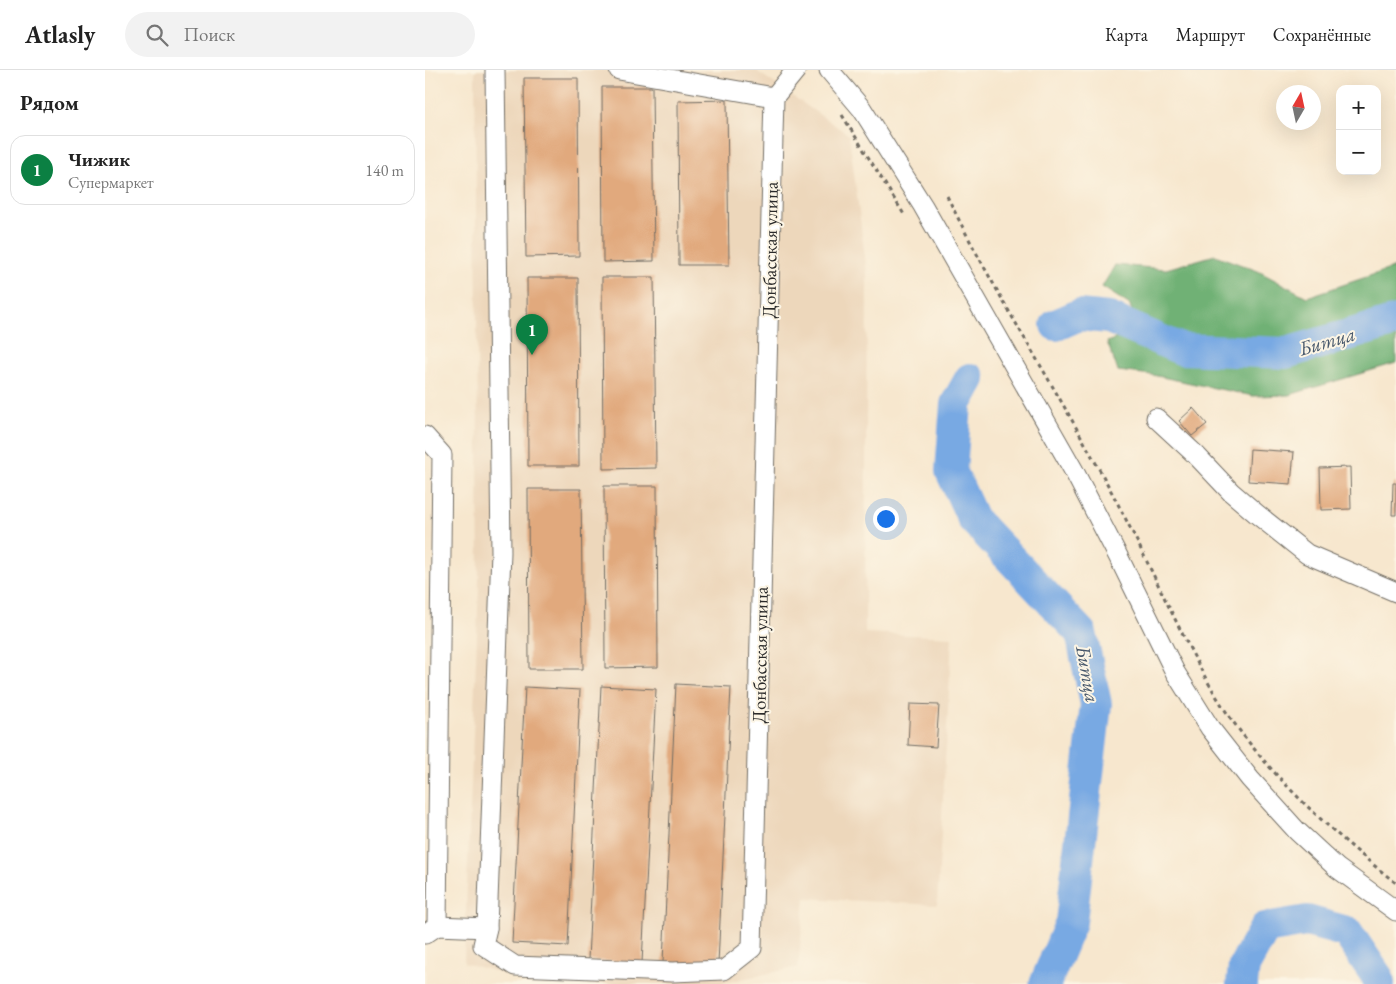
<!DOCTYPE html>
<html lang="ru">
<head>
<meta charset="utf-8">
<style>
	body { margin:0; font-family:"EB Garamond",serif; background:#f2f2f2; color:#222 }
	.controls { position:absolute; right:15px; top:15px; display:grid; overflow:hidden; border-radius:10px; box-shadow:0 5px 20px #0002 }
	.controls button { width:45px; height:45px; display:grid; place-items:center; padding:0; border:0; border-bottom:1px solid #e0e0e0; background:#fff; color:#222; font:25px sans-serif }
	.compass { position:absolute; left:851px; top:15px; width:45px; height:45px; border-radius:50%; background:#fff; box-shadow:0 5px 20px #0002; rotate:9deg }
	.you { position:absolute; left:460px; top:448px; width:18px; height:18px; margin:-12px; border:4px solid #fff; border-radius:50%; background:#1a73e8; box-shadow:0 0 0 8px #1a73e833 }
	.badge { display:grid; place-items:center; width:32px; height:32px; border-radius:50%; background:#0b8043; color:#fff; font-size:16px; font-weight:700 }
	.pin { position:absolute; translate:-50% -41px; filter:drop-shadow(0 1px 2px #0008) }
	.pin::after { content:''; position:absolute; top:26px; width:18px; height:15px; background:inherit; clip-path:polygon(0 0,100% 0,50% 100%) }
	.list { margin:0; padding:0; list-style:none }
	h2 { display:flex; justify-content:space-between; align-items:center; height:65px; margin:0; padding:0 20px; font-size:21px }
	h2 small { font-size:16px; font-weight:400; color:#767676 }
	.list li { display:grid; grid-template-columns:32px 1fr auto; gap:15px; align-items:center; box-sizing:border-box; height:70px; margin:0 10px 10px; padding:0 10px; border:1px solid #e0e0e0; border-radius:15px }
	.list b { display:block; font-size:19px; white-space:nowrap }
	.list p { margin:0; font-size:16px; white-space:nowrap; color:#767676 }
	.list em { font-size:16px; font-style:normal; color:#767676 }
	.icon { flex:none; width:28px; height:28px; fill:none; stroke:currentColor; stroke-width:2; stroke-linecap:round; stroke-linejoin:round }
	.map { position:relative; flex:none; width:971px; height:914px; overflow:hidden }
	header { display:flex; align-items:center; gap:30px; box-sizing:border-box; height:70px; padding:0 25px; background:#fff; border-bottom:1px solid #e0e0e0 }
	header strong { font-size:24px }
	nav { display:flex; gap:28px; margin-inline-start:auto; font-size:18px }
	.search { width:350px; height:45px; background:#f2f2f2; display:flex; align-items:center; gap:12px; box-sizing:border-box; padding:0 18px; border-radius:28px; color:#767676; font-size:19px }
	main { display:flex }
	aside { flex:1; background:#fff }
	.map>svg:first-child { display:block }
	.built { fill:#edd7bb }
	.forest { fill:#6fb174; stroke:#4d6e50 }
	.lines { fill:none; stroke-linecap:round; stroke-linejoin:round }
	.river { stroke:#78a9e3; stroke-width:32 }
	.building { fill:#e1a97d }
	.minor-casing { stroke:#726d64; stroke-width:21 }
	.path { stroke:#726d64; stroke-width:3; stroke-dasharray:4 4; stroke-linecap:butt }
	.minor { stroke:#fff; stroke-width:19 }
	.labels { text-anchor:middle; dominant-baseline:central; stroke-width:4; stroke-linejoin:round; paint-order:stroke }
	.street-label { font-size:19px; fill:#2b2b2b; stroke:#fcf5e5 }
	.water-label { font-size:20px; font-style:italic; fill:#46576b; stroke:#fcf5e5 }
</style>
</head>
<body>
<header>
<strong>Atlasly</strong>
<div class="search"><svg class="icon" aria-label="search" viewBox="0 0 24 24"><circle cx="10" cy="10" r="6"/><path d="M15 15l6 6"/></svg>Поиск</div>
<nav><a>Карта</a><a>Маршрут</a><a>Сохранённые</a></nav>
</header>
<main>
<aside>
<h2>Рядом<small></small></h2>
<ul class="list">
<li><span class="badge">1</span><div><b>Чижик</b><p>Супермаркет</p></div><em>140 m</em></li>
</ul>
</aside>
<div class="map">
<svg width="971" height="914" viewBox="0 0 971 914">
	<rect width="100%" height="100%" fill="#fcf5e5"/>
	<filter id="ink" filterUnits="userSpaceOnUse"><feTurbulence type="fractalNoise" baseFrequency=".02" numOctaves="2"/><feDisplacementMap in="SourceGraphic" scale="10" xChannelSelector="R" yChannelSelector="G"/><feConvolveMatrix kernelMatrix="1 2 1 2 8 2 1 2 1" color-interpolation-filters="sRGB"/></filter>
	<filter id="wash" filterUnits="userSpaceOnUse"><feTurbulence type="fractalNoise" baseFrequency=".0096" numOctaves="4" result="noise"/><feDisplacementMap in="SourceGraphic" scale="20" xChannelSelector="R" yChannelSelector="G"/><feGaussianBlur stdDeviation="1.12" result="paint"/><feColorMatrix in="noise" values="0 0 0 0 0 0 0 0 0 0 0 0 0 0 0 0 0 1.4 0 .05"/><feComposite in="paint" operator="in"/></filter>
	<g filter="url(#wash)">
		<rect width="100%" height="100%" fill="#f7e7ce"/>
		<path class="built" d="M50,0H330L424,65L442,203L440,563L527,567L512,835L380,828L373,897L293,914H118L39,893L54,514Z"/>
		<path class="forest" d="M790,185L833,201L882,227L971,197V293L864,325L828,326L727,305L693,301L682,272L713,260L705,235L677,217L690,195L741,199Z"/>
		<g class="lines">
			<g class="river">
				<path d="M631,255L654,245L684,248L756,279L861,283L971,251"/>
				<path d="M545,309L531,334L526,401L548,449L656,563L671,634L646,852L620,914"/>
				<path d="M817,914L819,896L840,858L882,851L922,862L953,908L954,914"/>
			</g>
		</g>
		<g id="blocks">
			<g class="building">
				<path d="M99,8H153L154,186L101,187Z"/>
				<path d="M177,17H227L229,191L178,192Z"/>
				<path d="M302,30L304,195H254L253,31Z"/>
				<path d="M177,207H229L231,398L178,399Z"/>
				<path d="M102,208H153L154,396H103Z"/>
				<path d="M768,338L782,354L767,366L754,351Z"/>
				<path d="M825,379L869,382L866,414L823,411Z"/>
				<path d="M925,397L926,439L896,440L895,398Z"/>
				<path d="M968,413H971V445H967Z"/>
				<path d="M179,416H232L233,597L180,598Z"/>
				<path d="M103,419H156L158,599H104Z"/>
				<path d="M251,614L306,617L293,894L238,892Z"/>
				<path d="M176,616L231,619L217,893L163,890Z"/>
				<path d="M100,617L155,620L143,876L87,873Z"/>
				<path d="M485,634L514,635L511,677L483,675Z"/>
			</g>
		</g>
	</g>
	<g filter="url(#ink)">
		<use href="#blocks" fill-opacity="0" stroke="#726d64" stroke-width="1"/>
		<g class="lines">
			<g class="minor-casing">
				<g id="minor">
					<path d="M194,0L349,27"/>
					<path d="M404,0L437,39L498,136L649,401L693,486L750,602L785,658L825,709L872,761L912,798L971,841"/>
					<path d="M731,348L771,385L806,422L833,445L882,484L971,522"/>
					<path d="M0,366L17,385L12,856"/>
					<path d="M62,858L58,875L90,896L247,902L299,900L327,878L349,27L371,0"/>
					<path d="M0,864L12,856L62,858L76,482L70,0"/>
				</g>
			</g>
			<g class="path">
				<path d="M417,45L480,146"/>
				<path d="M522,126C566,216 620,300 668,388C694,434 717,481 740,529C760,569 779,609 804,646C850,711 909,764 971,813"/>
			</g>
			<use href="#minor" class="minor"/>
		</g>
	</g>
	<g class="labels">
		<g class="street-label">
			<text transform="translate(345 180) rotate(-89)">Донбасская улица</text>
			<text transform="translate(335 585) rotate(-89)">Донбасская улица</text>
		</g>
		<g class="water-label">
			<text transform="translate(902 271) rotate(-16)">Битца</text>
			<text transform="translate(663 604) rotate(80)">Битца</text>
		</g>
	</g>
</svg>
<div class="controls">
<button>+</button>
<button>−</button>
</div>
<svg class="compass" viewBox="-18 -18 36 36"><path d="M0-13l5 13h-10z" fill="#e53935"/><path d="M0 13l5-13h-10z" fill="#767676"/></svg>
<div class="you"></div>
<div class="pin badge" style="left:107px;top:285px">1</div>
</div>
</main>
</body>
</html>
